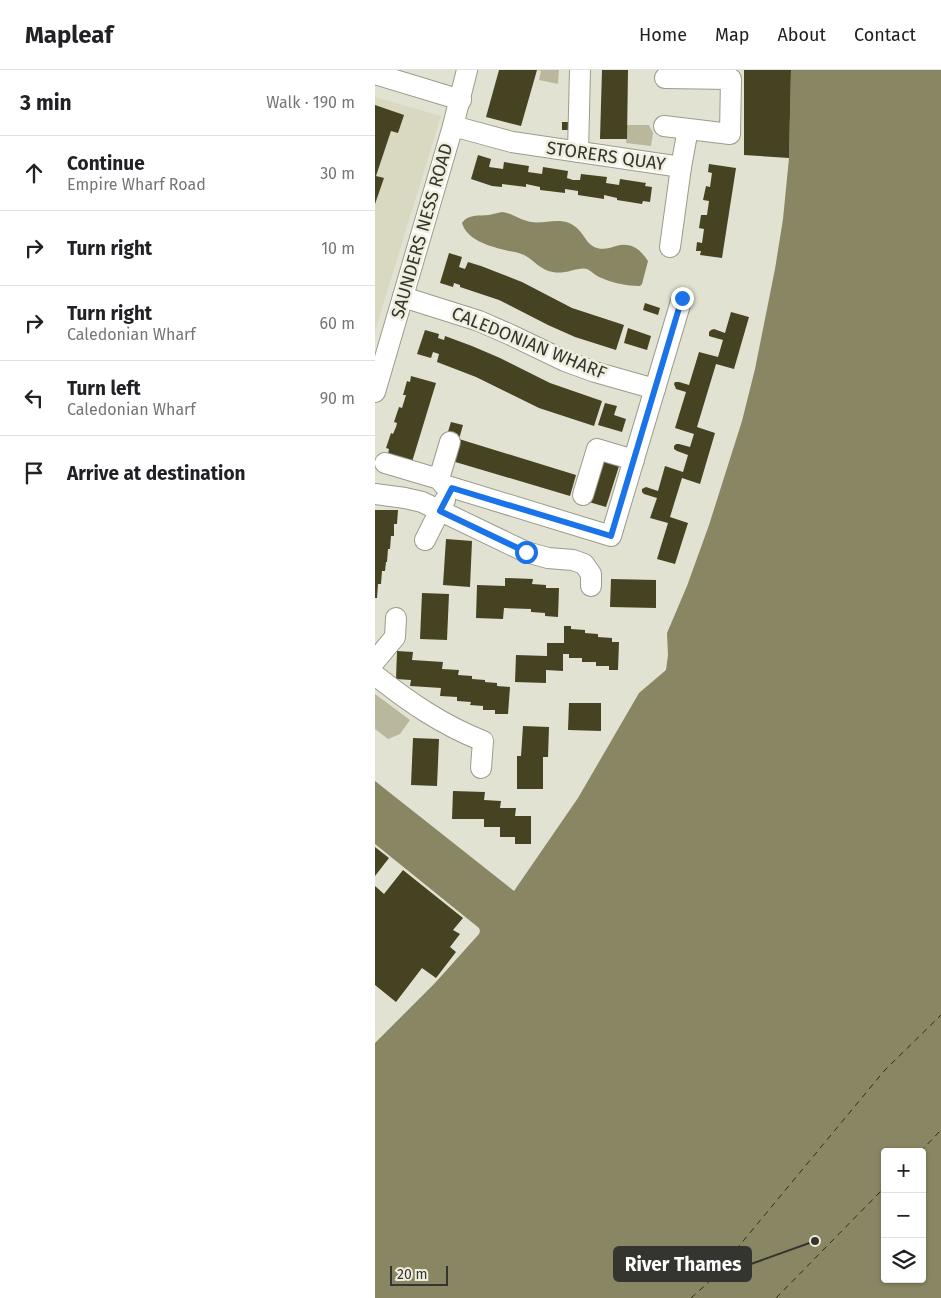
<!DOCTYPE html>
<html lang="en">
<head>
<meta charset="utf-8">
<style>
	body { margin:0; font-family:"Fira Sans",sans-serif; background:#f2f2f2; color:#202124 }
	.controls { position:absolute; right:15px; bottom:15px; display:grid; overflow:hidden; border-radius:5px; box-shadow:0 1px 4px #0004 }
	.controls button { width:45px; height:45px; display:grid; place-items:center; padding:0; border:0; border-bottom:1px solid #e0e0e0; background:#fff; color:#202124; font:25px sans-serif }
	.scale { position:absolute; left:15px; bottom:12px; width:58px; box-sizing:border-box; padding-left:5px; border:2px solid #35352f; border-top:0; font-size:14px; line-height:18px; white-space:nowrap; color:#35352f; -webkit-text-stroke:4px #f0efdf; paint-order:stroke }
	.stop { position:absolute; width:15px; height:15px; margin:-11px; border:4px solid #1a73e8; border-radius:50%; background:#fff }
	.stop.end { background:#1a73e8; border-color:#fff; box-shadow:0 1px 5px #0008 }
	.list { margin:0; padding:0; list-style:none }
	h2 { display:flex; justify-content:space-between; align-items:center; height:65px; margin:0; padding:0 20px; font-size:21px }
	h2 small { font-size:16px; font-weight:400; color:#757577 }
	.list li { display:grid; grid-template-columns:32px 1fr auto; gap:15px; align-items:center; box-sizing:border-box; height:75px; padding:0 20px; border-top:1px solid #e0e0e0 }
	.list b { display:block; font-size:19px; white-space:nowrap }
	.list p { margin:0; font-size:16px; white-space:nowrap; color:#757577 }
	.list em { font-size:16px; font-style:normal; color:#757577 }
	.icon { flex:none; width:28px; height:28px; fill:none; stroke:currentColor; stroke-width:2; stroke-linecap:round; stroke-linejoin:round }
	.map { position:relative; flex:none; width:566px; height:1228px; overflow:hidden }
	header { display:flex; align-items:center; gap:30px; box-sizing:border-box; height:70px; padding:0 25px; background:#fff; border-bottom:1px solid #e0e0e0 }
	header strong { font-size:24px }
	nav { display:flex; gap:28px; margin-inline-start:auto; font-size:18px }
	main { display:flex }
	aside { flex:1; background:#fff }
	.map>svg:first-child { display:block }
	.built { fill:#d9d8c1 }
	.green { fill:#b9b89d }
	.water { fill:#888663; fill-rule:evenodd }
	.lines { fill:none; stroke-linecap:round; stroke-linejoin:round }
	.ferry { stroke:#343000; stroke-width:1; stroke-dasharray:6 5; stroke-linecap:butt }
	.building { fill:#454322 }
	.minor-casing { stroke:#9c9b8c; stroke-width:22 }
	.minor { stroke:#fff; stroke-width:20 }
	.route { stroke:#1a73e8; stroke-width:6 }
	.labels { text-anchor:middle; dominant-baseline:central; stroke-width:5; stroke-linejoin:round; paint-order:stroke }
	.street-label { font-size:18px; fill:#35352f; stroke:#f0efdf }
	.leader { fill:none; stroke:#35352f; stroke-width:2 }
	.callout-dot { fill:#35352f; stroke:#f0efdf; stroke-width:2 }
	.callout { fill:#35352f; stroke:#35352f; stroke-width:2 }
	.callout-label { font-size:19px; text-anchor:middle; font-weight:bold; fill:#fff }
</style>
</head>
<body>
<header>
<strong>Mapleaf</strong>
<nav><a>Home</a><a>Map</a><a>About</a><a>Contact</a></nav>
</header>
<main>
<aside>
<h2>3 min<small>Walk · 190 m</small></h2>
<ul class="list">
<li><svg class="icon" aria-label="ahead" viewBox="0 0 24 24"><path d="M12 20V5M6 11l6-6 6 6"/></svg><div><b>Continue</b><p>Empire Wharf Road</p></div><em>30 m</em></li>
<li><svg class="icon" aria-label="right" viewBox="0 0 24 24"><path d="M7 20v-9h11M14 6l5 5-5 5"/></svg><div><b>Turn right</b></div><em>10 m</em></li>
<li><svg class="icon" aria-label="right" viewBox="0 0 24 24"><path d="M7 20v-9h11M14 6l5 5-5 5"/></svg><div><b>Turn right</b><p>Caledonian Wharf</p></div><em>60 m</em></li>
<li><svg class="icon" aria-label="left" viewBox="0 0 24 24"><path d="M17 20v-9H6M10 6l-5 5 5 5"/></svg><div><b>Turn left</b><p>Caledonian Wharf</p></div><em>90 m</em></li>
<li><svg class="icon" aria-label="arrive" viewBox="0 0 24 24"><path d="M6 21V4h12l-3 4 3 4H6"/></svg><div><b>Arrive at destination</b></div></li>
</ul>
</aside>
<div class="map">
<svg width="566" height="1228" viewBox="0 0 566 1228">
	<rect width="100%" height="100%" fill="#e2e2d2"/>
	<path class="built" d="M0,27L66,46L0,261Z"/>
	<g class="green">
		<path d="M163,0H184L183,14L164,10L166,1Z"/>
		<path d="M252,55H274L278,63L276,76L251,73Z"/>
		<path d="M0,624L35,650L25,664L13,669L0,659Z"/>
	</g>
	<g class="water">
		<path d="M416,0H566V1228H0V973L60,913L104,864L105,861L104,858L0,774V711L139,821L203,728L264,623L291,600L293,585L292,563L312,516L334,455L367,351L380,299L400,199L408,149L414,88ZM510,1082H547V1209H510Z"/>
		<path d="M127,142C137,143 145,150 156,152C168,154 182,148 194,153C209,159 209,174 222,178C229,180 235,178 241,176C256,172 265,179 273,191L267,214L265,216C252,216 237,213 224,207C220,205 216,201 212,199C204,196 190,205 178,202C165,200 159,190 149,185C143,182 136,182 130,180C114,176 92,170 87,153C93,144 104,146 114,145C118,144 123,143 127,142Z"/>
	</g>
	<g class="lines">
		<g class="ferry">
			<path d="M545,1082L566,1060"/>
			<path d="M316,1228L335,1211L509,1001L566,945"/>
			<path d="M401,1228L510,1117"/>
		</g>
	</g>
	<g class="building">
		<path d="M124,0H162L146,56L111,47Z"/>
		<path d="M227,0H253L252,69H225Z"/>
		<path d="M369,0H416L414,88L369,85Z"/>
		<path d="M0,35L29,45L23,63L16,61L1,106L9,108L0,134Z"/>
		<rect x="187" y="52" width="8" height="8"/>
		<path d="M103,85L116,89L114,97L128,99L129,92L154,96L153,102L167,104L168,97L193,101L192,108L198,110H205L206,104L232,107L231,113L244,115L245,109L271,113L270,116L277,117L275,132L268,131L267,134L242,130V128L229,125V129L203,125V121L190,119V123L165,120V117L151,114V117L127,114V117L117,116L96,109Z"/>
		<path d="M334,94L361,98L347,188L325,185L326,181H321L322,172L327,173L329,159L324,158L326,145H332L334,131L328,130L331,116L335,117L337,103L333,102Z"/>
		<path d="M74,183L87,187L84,197L90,199L93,192L106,196L147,212L197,238L249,255L241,280L200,267L173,255L124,230L85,217V215L79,213L78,217L65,213Z"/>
		<path d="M270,233L285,238L283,245L268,240Z"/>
		<path d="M356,242L374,247L359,299L341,294L322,357L340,363L325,414L307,408L295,447L313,453L300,494L282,489L293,453L275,448L282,428L269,424L267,422V419L271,417L283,421L290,396L308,402L313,385L302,381L299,379V376L301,374H304L315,377L319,364L300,358L311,322L301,319L299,314L300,312H304L314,315L324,282L343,287L348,270L337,267L334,266V262L336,260L339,259L350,263Z"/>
		<path d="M253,258L276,266L272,280L249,273Z"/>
		<path d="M50,260L64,264L63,268L69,270L70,266L97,276L125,288L175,313L227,331L219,356L164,338L101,307L62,292L64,284L58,282L56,288L42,284Z"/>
		<path d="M36,306L61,313L37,392L13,384L14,379L11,378L16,363L18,364L21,357L22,353L19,352L24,337L27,338L31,325H28L32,311L35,312Z"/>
		<path d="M230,333L242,336L239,345L251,349L247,362L223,355Z"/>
		<path d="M76,352L88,355L84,369L201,405L195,426L77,391L72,365Z"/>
		<path d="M228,388L245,393L231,437L214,432Z"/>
		<path d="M0,440H23L22,454H19V466H16L15,479H13L12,492H11L10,501H7L6,514H3L2,528H0Z"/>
		<path d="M71,469L97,471L95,517L68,515Z"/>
		<path d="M130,508L158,509L157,514L171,515V518H184L183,547L170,546V543L156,542V539L129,538L128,549L101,548L102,515L130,516Z"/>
		<path d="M236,509L281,510V538L235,537Z"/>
		<path d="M47,523L74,524L72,570L45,569Z"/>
		<path d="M189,556H196V559L210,560V563L223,564V567L237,568V572H244L243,600H234V596H221V592H207V588H194V584H188V601L171,600V613L140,612L141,585L172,586V573H189Z"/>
		<path d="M22,581L38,582L37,590L68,592L67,599L84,600L83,605L97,606V609L110,610V612L122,613V616L135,617L133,644H120V640H108V636L95,635L96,632L82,631V627L65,626L66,618L35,616L36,610L21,609Z"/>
		<path d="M194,633H226V661L193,660Z"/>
		<path d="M148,656L174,657L173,687H168V719H142V686H146Z"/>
		<path d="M38,668L64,669L62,716L36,715Z"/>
		<path d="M78,721L110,722L109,730L126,731L125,738H141L140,746H156V774H140V767H125V757H109V749H77Z"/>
		<path d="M0,777L14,788L0,806Z"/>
		<path d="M28,800L88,848L78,860L85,864L75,877L81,882L61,908L47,898L21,932L0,915V816L9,824Z"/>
	</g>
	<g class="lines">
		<g class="minor-casing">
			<g id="minor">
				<path d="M0,4L86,30"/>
				<path d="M78,56L137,72L306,97L295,177"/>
				<path d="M289,56L355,64L356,9L290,8"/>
				<path d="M203,82L205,0"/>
				<path d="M306,97L313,59"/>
				<path d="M28,227L104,251L136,265L190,291L220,302L280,319"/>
				<path d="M0,322L78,56L92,0"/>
				<path d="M10,393L64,409L69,415L236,466L307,228"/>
				<path d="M64,409L75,372"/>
				<path d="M0,424L30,428L47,432L151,482L173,488L198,490L209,494L216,504V516"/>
				<path d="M208,425L222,379L259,390"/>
				<path d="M50,470L70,430"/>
				<path d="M0,591L20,567L21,548"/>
				<path d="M0,605C34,632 67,655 108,671L106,698"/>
			</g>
		</g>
		<use href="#minor" class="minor"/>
	</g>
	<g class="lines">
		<path class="route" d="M151,482L65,441L77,418L236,466L307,228"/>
	</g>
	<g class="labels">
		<g class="street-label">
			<text transform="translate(231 86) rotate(8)">STORERS QUAY</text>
			<text transform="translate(47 161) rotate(-74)">SAUNDERS NESS ROAD</text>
			<text transform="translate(154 273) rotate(22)">CALEDONIAN WHARF</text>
		</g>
	</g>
	<path class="leader" d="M440 1171L376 1194"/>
	<circle class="callout-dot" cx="440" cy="1171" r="5"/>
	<rect class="callout" x="239" y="1177" width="137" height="34" rx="5"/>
	<g class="callout-label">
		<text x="308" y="1201">River Thames</text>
	</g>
</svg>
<div class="controls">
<button>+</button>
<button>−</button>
<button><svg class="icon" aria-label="layers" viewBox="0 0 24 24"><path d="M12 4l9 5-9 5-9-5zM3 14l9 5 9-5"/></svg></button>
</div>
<div class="scale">20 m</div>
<div class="stop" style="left:151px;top:482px"></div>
<div class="stop end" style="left:307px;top:228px"></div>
</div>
</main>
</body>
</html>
